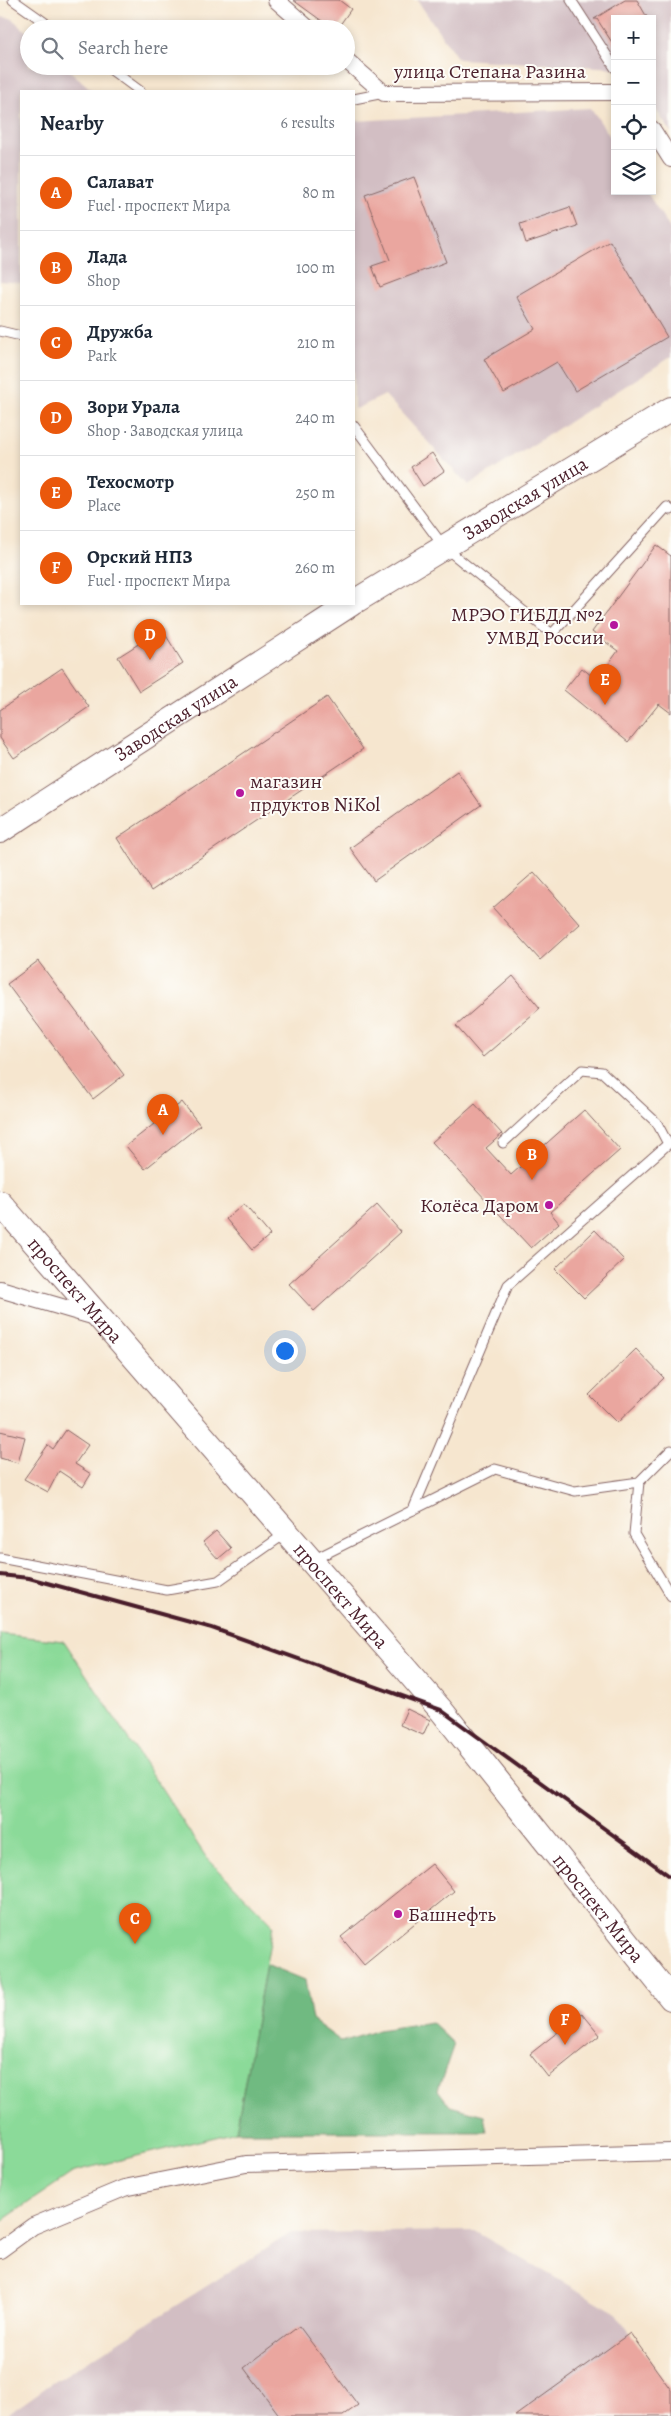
<!DOCTYPE html>
<html lang="en">
<head>
<meta charset="utf-8">
<style>
	body { margin:0; font-family:Alegreya,serif; background:#f6f6f7; color:#1f2937 }
	.controls { position:absolute; right:15px; top:15px; display:grid; overflow:hidden; border-radius:0px; box-shadow:0 2px 8px #0003 }
	.controls button { width:45px; height:45px; display:grid; place-items:center; padding:0; border:0; border-bottom:1px solid #e0e1e3; background:#fff; color:#1f2937; font:25px sans-serif }
	.you { position:absolute; left:284px; top:1350px; width:18px; height:18px; margin:-12px; border:4px solid #fff; border-radius:50%; background:#1a73e8; box-shadow:0 0 0 8px #1a73e833 }
	.badge { display:grid; place-items:center; width:32px; height:32px; border-radius:50%; background:#ea580c; color:#fff; font-size:16px; font-weight:700 }
	.pin { position:absolute; translate:-50% -41px; filter:drop-shadow(0 1px 2px #0008) }
	.pin::after { content:''; position:absolute; top:26px; width:18px; height:15px; background:inherit; clip-path:polygon(0 0,100% 0,50% 100%) }
	.list { margin:0; padding:0; list-style:none }
	h2 { display:flex; justify-content:space-between; align-items:center; height:65px; margin:0; padding:0 20px; font-size:21px }
	h2 small { font-size:16px; font-weight:400; color:#747a83 }
	.list li { display:grid; grid-template-columns:32px 1fr auto; gap:15px; align-items:center; box-sizing:border-box; height:75px; padding:0 20px; border-top:1px solid #e0e1e3 }
	.list b { display:block; font-size:19px; white-space:nowrap }
	.list p { margin:0; font-size:16px; white-space:nowrap; color:#747a83 }
	.list em { font-size:16px; font-style:normal; color:#747a83 }
	.icon { flex:none; width:28px; height:28px; fill:none; stroke:currentColor; stroke-width:2; stroke-linecap:round; stroke-linejoin:round }
	.map { position:relative; flex:none; width:671px; height:2416px; overflow:hidden }
	.search { position:absolute; background:#fff; box-shadow:0 2px 8px #0003; left:20px; top:20px; width:335px; height:55px; display:flex; align-items:center; gap:12px; box-sizing:border-box; padding:0 18px; border-radius:28px; color:#747a83; font-size:19px }
	.panel { position:absolute; background:#fff; box-shadow:0 2px 8px #0003; left:20px; top:90px; width:335px; height:515px; border-radius:0px }
	.map>svg:first-child { display:block }
	.industrial { fill:#d2bec3 }
	.green { fill:#8bda99; stroke:#6a7c62 }
	.forest { fill:#70ba81; stroke:#5d6c56 }
	.building { fill:#eaa69f }
	.lines { fill:none; stroke-linecap:round; stroke-linejoin:round }
	.lane-casing { stroke:#866564; stroke-width:11 }
	.street-casing { stroke:#866564; stroke-width:18 }
	.secondary-casing { stroke:#866564; stroke-width:26 }
	.lane { stroke:#fff; stroke-width:9 }
	.street { stroke:#fff; stroke-width:16 }
	.secondary { stroke:#fff; stroke-width:24 }
	.rail { stroke:#4a1f2b; stroke-width:4 }
	.poi-dot { fill:#b5179e; stroke:#fdfcf7; stroke-width:2 }
	.labels { text-anchor:middle; dominant-baseline:central; stroke-width:4; stroke-linejoin:round; paint-order:stroke }
	.street-label { font-size:20px; fill:#4a1f2b; stroke:#fdfcf7 }
	.poi-label { font-size:20px; fill:#4a1f2b; stroke:#fdfcf7; text-anchor:end }
</style>
</head>
<body>
<div class="map">
<svg width="671" height="2416" viewBox="0 0 671 2416">
	<rect width="100%" height="100%" fill="#fdfcf7"/>
	<filter id="ink" filterUnits="userSpaceOnUse"><feTurbulence type="fractalNoise" baseFrequency=".02" numOctaves="2"/><feDisplacementMap in="SourceGraphic" scale="10" xChannelSelector="R" yChannelSelector="G"/><feConvolveMatrix kernelMatrix="1 2 1 2 8 2 1 2 1" color-interpolation-filters="sRGB"/></filter>
	<filter id="wash" filterUnits="userSpaceOnUse"><feTurbulence type="fractalNoise" baseFrequency=".0096" numOctaves="4" result="noise"/><feDisplacementMap in="SourceGraphic" scale="20" xChannelSelector="R" yChannelSelector="G"/><feGaussianBlur stdDeviation="1.12" result="paint"/><feColorMatrix in="noise" values="0 0 0 0 0 0 0 0 0 0 0 0 0 0 0 0 0 1.4 0 .05"/><feComposite in="paint" operator="in"/></filter>
	<g filter="url(#wash)">
		<rect width="100%" height="100%" fill="#f6e6cf"/>
		<g class="industrial">
			<path d="M417,0H671V132L652,104V19H615V68L458,59Z"/>
			<path d="M0,17L11,18L29,34V66H64L93,91H21V283L0,281Z"/>
			<path d="M591,108L615,144V191H646L671,230V357L468,486L385,395L356,409L354,408V121Z"/>
			<path d="M474,2231L615,2312L671,2390V2416H6L48,2386L291,2233Z"/>
		</g>
		<path class="green" d="M0,1634L64,1641L206,1857L273,1925L236,2132L75,2171L0,2222Z"/>
		<path class="forest" d="M266,1964L305,1980L312,2020L342,2042L378,2030L431,2022L454,2044L438,2090L450,2106L484,2115L487,2132H236Z"/>
		<g id="blocks">
			<g class="building">
				<path d="M293,0H339L351,9L337,29H333Z"/>
				<path d="M625,0H637L648,19H615V47L597,19H594Z"/>
				<path d="M414,177L446,262L380,287L372,266L390,260L365,195Z"/>
				<path d="M570,207L577,226L526,243L520,224Z"/>
				<path d="M610,241L667,337L575,391L557,362L504,393L484,359L535,329L516,296Z"/>
				<path d="M432,453L444,471L423,486L411,467Z"/>
				<path d="M656,545L671,556V713L659,704L628,742L564,690L582,668L597,680L618,651L592,632Z"/>
				<path d="M162,629L183,663L139,691L118,657Z"/>
				<path d="M62,668L89,707L14,758L0,738V710Z"/>
				<path d="M327,697L363,749L151,891L117,838Z"/>
				<path d="M457,771L481,805L374,881L350,848Z"/>
				<path d="M534,872L580,924L540,960L493,908Z"/>
				<path d="M38,961L124,1075L93,1099L7,984Z"/>
				<path d="M513,976L540,1008L483,1057L456,1026Z"/>
				<path d="M182,1102L200,1125L145,1169L126,1146Z"/>
				<path d="M475,1104L502,1134L486,1148L511,1175L584,1110L620,1150L550,1212L559,1223L531,1248L432,1142Z"/>
				<path d="M244,1204L270,1235L252,1250L226,1219Z"/>
				<path d="M377,1205L401,1232L314,1311L289,1284Z"/>
				<path d="M595,1230L624,1260L584,1298L555,1269Z"/>
				<path d="M636,1349L664,1378L617,1423L589,1395Z"/>
				<path d="M66,1430L88,1445L75,1464L91,1474L83,1487L59,1471L48,1492L24,1479L48,1445L53,1449Z"/>
				<path d="M0,1431L25,1437L18,1463L0,1458Z"/>
				<path d="M216,1531L231,1548L218,1559L203,1542Z"/>
				<path d="M407,1709L430,1720L423,1735L400,1725Z"/>
				<path d="M432,1864L454,1891L364,1965L341,1937Z"/>
				<path d="M582,2013L600,2035L548,2077L530,2054Z"/>
				<path d="M299,2326L358,2405L343,2416H280L244,2368Z"/>
				<path d="M630,2333L671,2390V2416H515Z"/>
			</g>
		</g>
	</g>
	<g filter="url(#ink)">
		<use href="#blocks" fill-opacity="0" stroke="#866564" stroke-width="1"/>
		<g class="lines">
			<g class="lane-casing">
				<g id="lane">
					<path d="M13,0L54,29"/>
					<path d="M571,0L615,68"/>
					<path d="M106,66L140,91"/>
					<path d="M354,99L384,93"/>
					<path d="M0,331L21,336"/>
					<path d="M354,426L444,547L552,634L667,507L671,510"/>
					<path d="M639,1482L634,1534L671,1596"/>
					<path d="M413,1510L508,1285L668,1144L657,1123L602,1072L582,1070L503,1143"/>
					<path d="M0,1558L167,1590L218,1581L286,1533"/>
					<path d="M313,1560L495,1469L575,1491L639,1482L671,1450"/>
				</g>
			</g>
			<g class="street-casing">
				<g id="street">
					<path d="M276,0L309,29"/>
					<path d="M346,60L384,93L615,92"/>
					<path d="M652,129L671,159"/>
					<path d="M0,1289L99,1318"/>
					<path d="M0,2250L33,2226L124,2188L246,2164L671,2152"/>
				</g>
			</g>
			<g class="secondary-casing">
				<g id="secondary">
					<path id="s1" d="M354,602L671,409"/>
					<path id="s2" d="M0,831L351,604"/>
					<path id="s3" d="M0,1203L441,1710L671,1998"/>
				</g>
			</g>
			<use href="#lane" class="lane"/>
			<use href="#street" class="street"/>
			<use href="#secondary" class="secondary"/>
			<path class="rail" d="M0,1575L29,1578L212,1628L441,1710L671,1877"/>
		</g>
	</g>
	<g class="poi-dot">
		<circle cx="614" cy="625" r="5"/>
		<circle cx="240" cy="793" r="5"/>
		<circle cx="549" cy="1205" r="5"/>
		<circle cx="398" cy="1914" r="5"/>
	</g>
	<g class="labels">
		<g class="street-label">
			<text x="490" y="71">улица Степана Разина</text>
			<text stroke="none"><textPath href="#s1" startOffset="200">Заводская улица</textPath></text>
			<text stroke="none"><textPath href="#s2" startOffset="209">Заводская улица</textPath></text>
			<text stroke="none"><textPath href="#s3" startOffset="115">проспект Мира</textPath></text>
			<text stroke="none"><textPath href="#s3" startOffset="520">проспект Мира</textPath></text>
			<text stroke="none"><textPath href="#s3" startOffset="925">проспект Мира</textPath></text>
		</g>
		<g class="poi-label">
			<text x="604" y="614">МРЭО ГИБДД №2<tspan x="604" dy="23">УМВД России</tspan></text>
			<text x="250" y="781" text-anchor="start">магазин<tspan x="250" dy="23">прдуктов NiKol</tspan></text>
			<text x="539" y="1205">Колёса Даром</text>
			<text x="408" y="1914" text-anchor="start">Башнефть</text>
		</g>
	</g>
</svg>
<div class="controls">
<button>+</button>
<button>−</button>
<button><svg class="icon" aria-label="locate" viewBox="0 0 24 24"><circle cx="12" cy="12" r="6"/><path d="M12 2v4M12 18v4M2 12h4M18 12h4"/></svg></button>
<button><svg class="icon" aria-label="layers" viewBox="0 0 24 24"><path d="M12 4l9 5-9 5-9-5zM3 14l9 5 9-5"/></svg></button>
</div>
<div class="you"></div>
<div class="pin badge" style="left:163px;top:1135px">A</div>
<div class="pin badge" style="left:532px;top:1180px">B</div>
<div class="pin badge" style="left:135px;top:1944px">C</div>
<div class="pin badge" style="left:150px;top:660px">D</div>
<div class="pin badge" style="left:605px;top:705px">E</div>
<div class="pin badge" style="left:565px;top:2045px">F</div>
<div class="search"><svg class="icon" aria-label="search" viewBox="0 0 24 24"><circle cx="10" cy="10" r="6"/><path d="M15 15l6 6"/></svg>Search here</div>
<section class="panel">
<h2>Nearby<small>6 results</small></h2>
<ul class="list">
<li><span class="badge">A</span><div><b>Салават</b><p>Fuel · проспект Мира</p></div><em>80 m</em></li>
<li><span class="badge">B</span><div><b>Лада</b><p>Shop</p></div><em>100 m</em></li>
<li><span class="badge">C</span><div><b>Дружба</b><p>Park</p></div><em>210 m</em></li>
<li><span class="badge">D</span><div><b>Зори Урала</b><p>Shop · Заводская улица</p></div><em>240 m</em></li>
<li><span class="badge">E</span><div><b>Техосмотр</b><p>Place</p></div><em>250 m</em></li>
<li><span class="badge">F</span><div><b>Орский НПЗ</b><p>Fuel · проспект Мира</p></div><em>260 m</em></li>
</ul>
</section>
</div>
</body>
</html>
